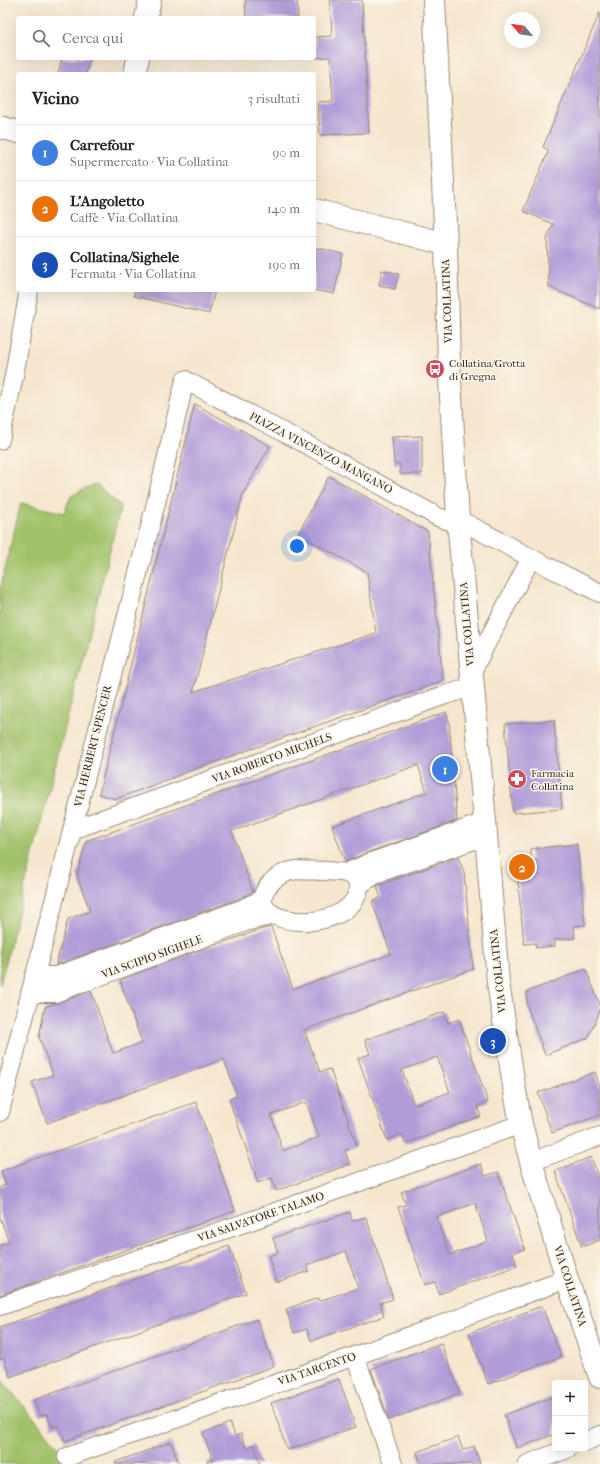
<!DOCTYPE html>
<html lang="it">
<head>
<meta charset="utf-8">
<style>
	body { margin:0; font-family:"IM FELL French Canon",serif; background:#f6f6f6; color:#222 }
	.controls { position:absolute; right:12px; bottom:12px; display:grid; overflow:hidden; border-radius:4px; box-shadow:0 4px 16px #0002 }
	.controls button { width:36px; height:36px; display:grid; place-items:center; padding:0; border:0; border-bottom:1px solid #e0e0e0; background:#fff; color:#222; font:20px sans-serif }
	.compass { position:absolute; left:504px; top:12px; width:36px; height:36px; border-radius:50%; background:#fff; box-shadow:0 4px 16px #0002; rotate:299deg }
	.you { position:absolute; left:297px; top:546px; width:14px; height:14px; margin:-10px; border:3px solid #fff; border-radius:50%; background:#1a73e8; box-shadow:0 0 0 6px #1a73e833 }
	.badge { display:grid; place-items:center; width:26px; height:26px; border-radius:50%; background:#0b8043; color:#fff; font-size:13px; font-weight:700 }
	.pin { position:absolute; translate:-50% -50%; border:2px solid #fff; box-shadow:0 1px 4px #0006 }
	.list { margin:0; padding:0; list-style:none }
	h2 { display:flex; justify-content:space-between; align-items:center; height:52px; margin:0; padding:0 16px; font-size:17px }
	h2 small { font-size:13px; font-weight:400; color:#767676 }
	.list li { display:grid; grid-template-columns:26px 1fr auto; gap:12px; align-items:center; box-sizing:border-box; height:56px; padding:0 16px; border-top:1px solid #e0e0e0 }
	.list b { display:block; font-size:15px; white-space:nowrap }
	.list p { margin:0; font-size:13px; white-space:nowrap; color:#767676 }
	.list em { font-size:13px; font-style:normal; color:#767676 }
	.icon { flex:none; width:22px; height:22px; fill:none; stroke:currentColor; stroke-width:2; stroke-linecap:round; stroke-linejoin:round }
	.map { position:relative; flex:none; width:600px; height:1464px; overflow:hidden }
	.search { position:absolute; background:#fff; box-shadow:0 4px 16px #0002; left:16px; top:16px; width:300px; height:44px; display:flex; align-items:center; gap:10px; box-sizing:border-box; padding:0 14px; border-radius:4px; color:#767676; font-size:15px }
	.panel { position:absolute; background:#fff; box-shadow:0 4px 16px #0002; left:16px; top:72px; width:300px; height:220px; border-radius:4px }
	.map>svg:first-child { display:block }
	.green { fill:#a2c26a; stroke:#6e7644 }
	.building { fill:#b09dd8; fill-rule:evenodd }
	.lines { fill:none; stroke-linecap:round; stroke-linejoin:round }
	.minor-casing { stroke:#988876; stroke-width:20 }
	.tertiary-casing { stroke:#988876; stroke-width:24 }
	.minor { stroke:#fff; stroke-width:18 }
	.tertiary { stroke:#fff; stroke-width:22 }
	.labels { text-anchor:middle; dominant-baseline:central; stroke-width:3; stroke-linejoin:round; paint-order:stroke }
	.street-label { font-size:11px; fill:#3b2a1e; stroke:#fbf7ec }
	.poi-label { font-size:11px; fill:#3b2a1e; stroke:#fbf7ec; text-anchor:start }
</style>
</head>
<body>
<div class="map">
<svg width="600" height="1464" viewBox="0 0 600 1464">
	<rect width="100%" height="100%" fill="#fbf7ec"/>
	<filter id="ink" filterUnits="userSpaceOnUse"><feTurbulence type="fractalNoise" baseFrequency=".025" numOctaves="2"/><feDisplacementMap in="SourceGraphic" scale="8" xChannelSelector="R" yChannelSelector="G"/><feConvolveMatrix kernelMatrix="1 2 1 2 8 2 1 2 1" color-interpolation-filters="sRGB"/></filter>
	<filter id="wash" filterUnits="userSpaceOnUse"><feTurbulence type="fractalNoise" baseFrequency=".012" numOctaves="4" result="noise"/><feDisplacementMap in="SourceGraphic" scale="16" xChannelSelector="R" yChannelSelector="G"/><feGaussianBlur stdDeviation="0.9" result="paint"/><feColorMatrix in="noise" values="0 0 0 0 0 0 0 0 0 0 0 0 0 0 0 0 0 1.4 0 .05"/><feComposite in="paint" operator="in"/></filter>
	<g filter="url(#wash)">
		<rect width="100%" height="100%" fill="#f6e6ce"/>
		<g class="green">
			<path d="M95,484L121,506L0,985V590L21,503L64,513L71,496Z"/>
			<path d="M0,1378L67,1457L70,1464H0Z"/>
		</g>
		<g id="blocks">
			<g class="building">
				<path d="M245,0H297L298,18H246Z"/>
				<path d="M330,0H362L369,133L320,135L318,102L333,101L330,57L316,58L315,37L332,36Z"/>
				<path d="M600,12V309L549,287L547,239L553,224L523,211L549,150L543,147Z"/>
				<path d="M62,58H90L86,74H58Z"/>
				<path d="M314,247L343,254L334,294L314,290Z"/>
				<path d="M382,270L399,274L395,289L379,285Z"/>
				<path d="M135,290H215L209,314L134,296Z"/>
				<path d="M195,404L270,446L243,494L193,692L376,633L367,572L298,534L329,476L428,532L443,681L195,769L116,799L99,794Z"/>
				<path d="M422,436V474H400V464H394L392,437Z"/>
				<path d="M446,712L449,721L457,821L366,853L345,862L332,826L427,792L418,765L232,831L253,892L238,899L56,965L68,919L90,911L77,876L86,841Z"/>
				<path d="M554,720L562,809L513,813L505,724Z"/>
				<path d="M577,844L585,925L574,926L575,938L554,940L555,946L536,948L535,943L524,944L516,862L532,860L530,849Z"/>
				<path d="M458,857L464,872L473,969L304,1030L320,1072L330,1069L357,1146L345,1151L350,1164L276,1191L272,1178L258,1183L229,1099L237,1096L224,1059L47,1123L32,1082L53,1075L39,1037L45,1007L91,991L113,1053L142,1043L120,980L189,954L259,930L271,927L293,989L391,954L372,901L381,898L377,886ZM306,1102L319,1137L283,1151L271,1115Z"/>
				<path d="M586,969L600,1005V1011L588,1038L545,1055L527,1006V992Z"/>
				<path d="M444,1012L448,1023L459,1019L488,1102L477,1106L481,1116L405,1144L402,1134L387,1140L358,1058L370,1054L365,1040ZM437,1057L450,1092L414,1105L402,1070Z"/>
				<path d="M595,1072L600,1087V1115L552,1133L538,1093Z"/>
				<path d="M196,1102L235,1211L0,1295V1245L9,1242L0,1217V1187L6,1185L1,1171Z"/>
				<path d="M591,1157L600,1182V1240L582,1247L555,1171Z"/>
				<path d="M481,1164L485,1176L498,1172L525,1249L513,1253L517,1266L439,1294L435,1282L425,1285L398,1207L406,1205L401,1192ZM475,1203L488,1241L450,1255L436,1217Z"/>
				<path d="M350,1212L352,1221L366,1217L393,1299L380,1303L384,1316L311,1341L307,1329L294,1333L286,1309L318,1298L319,1301L358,1288L346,1251L307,1265L309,1271L277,1282L268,1256L278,1253L273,1238Z"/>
				<path d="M229,1246L246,1293L10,1377L4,1358L0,1360V1327Z"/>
				<path d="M542,1306L561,1357L488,1384L469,1333Z"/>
				<path d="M257,1319L274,1366L65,1441L59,1425L52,1427L47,1414L40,1416L34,1400Z"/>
				<path d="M441,1343L460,1393L389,1420L371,1369Z"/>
				<path d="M339,1379L356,1427L287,1450L271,1403Z"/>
				<path d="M555,1396V1434L517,1448L504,1415Z"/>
				<path d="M230,1423L235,1436L241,1434L246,1448L254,1445L260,1464H207V1462L213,1460L203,1433Z"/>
				<path d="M458,1437L463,1450L474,1446L480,1464H421L417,1452Z"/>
				<path d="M171,1442L179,1464H116L115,1462Z"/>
			</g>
		</g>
	</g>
	<g filter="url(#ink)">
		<use href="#blocks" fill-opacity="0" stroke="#988876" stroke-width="1"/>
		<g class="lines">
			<g class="minor-casing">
				<g id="minor">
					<path d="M0,440L14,376L29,290"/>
					<path d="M471,673L531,558"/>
					<path d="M72,830L445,695L472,687"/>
					<path d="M297,870C309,871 340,870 349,874C356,877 360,885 358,892C344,938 237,925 268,886C275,877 286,871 297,870Z"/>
					<path d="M346,873L369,863L485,822"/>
					<path d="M359,885L378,873L486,836"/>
					<path d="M34,976H56L242,909L263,899"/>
					<path d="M30,993H55L245,922L274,915"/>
					<path d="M0,1112L156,503L185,380L328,456L438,517L450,521L458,519L531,558L600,593"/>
					<path d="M531,1162L600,1136"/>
					<path d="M0,1306L256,1219L521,1124"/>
					<path d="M355,1356L393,1464"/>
					<path d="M585,1442L600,1435"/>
					<path d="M67,1457L355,1356L567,1279"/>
					<path d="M528,1464L567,1449"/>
				</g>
			</g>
			<g class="tertiary-casing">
				<g id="tertiary">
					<path d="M434,0L446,244L449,363L458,519L485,822L498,982L514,1086L521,1124L531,1162L567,1279L600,1377"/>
					<path d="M146,18L150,0"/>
					<path d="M135,74L138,58"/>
					<path d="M0,127L18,132"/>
					<path d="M314,210L446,244"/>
				</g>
			</g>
			<use href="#minor" class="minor"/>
			<use href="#tertiary" class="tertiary"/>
		</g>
	</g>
	<defs>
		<g id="bus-disc" transform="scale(1)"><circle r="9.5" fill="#d1495b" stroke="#fbf7ec"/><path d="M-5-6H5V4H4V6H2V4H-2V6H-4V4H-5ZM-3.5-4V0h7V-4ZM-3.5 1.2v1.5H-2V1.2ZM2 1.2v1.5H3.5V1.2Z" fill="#fff"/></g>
		<g id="pharmacy-disc" transform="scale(1)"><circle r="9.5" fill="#d1495b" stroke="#fbf7ec"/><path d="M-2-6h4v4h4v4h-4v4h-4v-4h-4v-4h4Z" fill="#fff"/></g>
	</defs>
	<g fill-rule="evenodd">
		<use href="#bus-disc" x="435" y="369"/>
		<use href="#pharmacy-disc" x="517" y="779"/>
	</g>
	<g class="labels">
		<g class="street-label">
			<text transform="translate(447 301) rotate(-92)">VIA COLLATINA</text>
			<text transform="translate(321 453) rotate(28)">PIAZZA VINCENZO MANGANO</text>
			<text transform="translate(467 624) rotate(-95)">VIA COLLATINA</text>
			<text transform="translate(93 746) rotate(-76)">VIA HERBERT SPENCER</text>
			<text transform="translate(272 758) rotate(-20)">VIA ROBERTO MICHELS</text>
			<text transform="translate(152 957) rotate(-20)">VIA SCIPIO SIGHELE</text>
			<text transform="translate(498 971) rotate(-96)">VIA COLLATINA</text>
			<text transform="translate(261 1217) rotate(-19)">VIA SALVATORE TALAMO</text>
			<text transform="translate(570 1286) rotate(72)">VIA COLLATINA</text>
			<text transform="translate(317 1369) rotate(-19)">VIA TARCENTO</text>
		</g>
		<g class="poi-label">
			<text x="449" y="363">Collatina/Grotta<tspan x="449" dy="13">di Gregna</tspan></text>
			<text x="531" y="773">Farmacia<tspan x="531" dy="13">Collatina</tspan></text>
		</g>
	</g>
</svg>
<div class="controls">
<button>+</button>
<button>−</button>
</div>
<svg class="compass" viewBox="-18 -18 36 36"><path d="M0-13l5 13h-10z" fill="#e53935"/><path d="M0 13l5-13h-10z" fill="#767676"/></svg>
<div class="you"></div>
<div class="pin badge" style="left:445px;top:769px;background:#3f7fe0">1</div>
<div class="pin badge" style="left:522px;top:867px;background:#e8710a">2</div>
<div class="pin badge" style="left:493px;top:1041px;background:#1a4fb4">3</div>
<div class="search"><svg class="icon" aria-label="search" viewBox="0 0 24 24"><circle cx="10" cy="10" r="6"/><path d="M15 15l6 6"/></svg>Cerca qui</div>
<section class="panel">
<h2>Vicino<small>3 risultati</small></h2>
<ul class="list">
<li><span class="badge" style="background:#3f7fe0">1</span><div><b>Carrefour</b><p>Supermercato · Via Collatina</p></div><em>90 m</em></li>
<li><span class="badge" style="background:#e8710a">2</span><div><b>L'Angoletto</b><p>Caffè · Via Collatina</p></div><em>140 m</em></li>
<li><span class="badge" style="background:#1a4fb4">3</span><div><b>Collatina/Sighele</b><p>Fermata · Via Collatina</p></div><em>190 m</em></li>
</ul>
</section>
</div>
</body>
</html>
